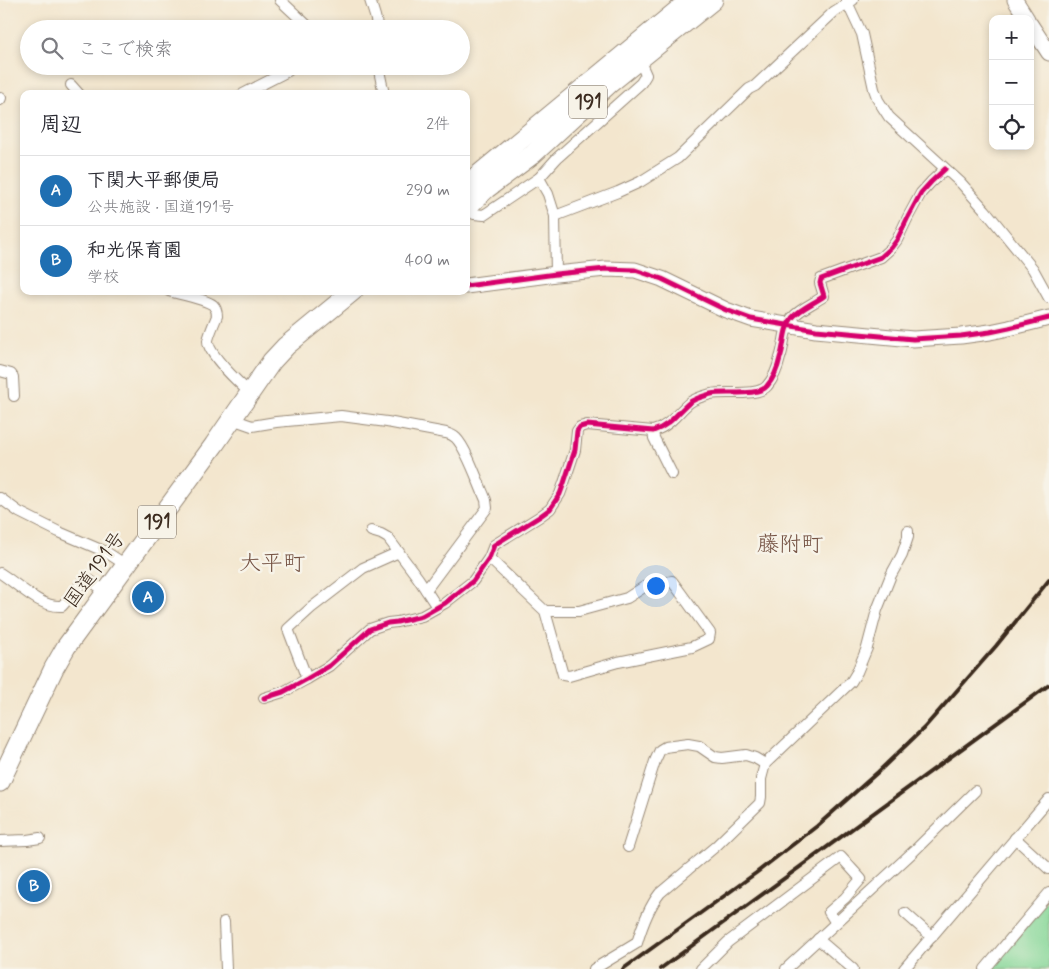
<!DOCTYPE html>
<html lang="ja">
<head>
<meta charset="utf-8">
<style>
	body { margin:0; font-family:Mynerve,"Klee One",sans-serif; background:#f2f2f3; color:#2b2b33 }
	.controls { position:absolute; right:15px; top:15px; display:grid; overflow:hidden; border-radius:10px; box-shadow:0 2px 8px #0003 }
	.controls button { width:45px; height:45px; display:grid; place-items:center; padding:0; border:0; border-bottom:1px solid #e1e1e2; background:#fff; color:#2b2b33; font:25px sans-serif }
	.you { position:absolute; left:655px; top:585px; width:18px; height:18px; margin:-12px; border:4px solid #fff; border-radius:50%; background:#1a73e8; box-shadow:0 0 0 8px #1a73e833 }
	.badge { display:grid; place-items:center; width:32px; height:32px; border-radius:50%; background:#1f6fb2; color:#fff; font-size:16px; font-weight:700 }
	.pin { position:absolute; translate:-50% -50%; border:2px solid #fff; box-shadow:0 1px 5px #0006 }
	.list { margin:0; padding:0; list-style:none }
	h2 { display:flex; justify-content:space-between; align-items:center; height:65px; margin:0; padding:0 20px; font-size:21px }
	h2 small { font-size:16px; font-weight:400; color:#7c7c81 }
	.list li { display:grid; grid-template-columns:32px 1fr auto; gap:15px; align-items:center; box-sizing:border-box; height:70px; padding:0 20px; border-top:1px solid #e1e1e2 }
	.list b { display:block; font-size:19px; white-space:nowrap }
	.list p { margin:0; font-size:16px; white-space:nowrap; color:#7c7c81 }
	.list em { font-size:16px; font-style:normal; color:#7c7c81 }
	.icon { flex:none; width:28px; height:28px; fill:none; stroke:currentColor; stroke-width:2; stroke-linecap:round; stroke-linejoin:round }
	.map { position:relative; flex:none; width:1049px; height:969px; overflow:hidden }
	.search { position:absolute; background:#fff; box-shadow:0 2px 8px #0003; left:20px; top:20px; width:450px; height:55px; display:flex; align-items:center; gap:12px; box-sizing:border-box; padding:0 18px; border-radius:28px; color:#7c7c81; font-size:19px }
	.panel { position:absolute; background:#fff; box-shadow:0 2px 8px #0003; left:20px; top:90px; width:450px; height:205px; border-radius:10px }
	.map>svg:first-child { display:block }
	.green { fill:#85d798; stroke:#60805b }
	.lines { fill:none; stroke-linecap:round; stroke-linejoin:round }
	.street-casing { stroke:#978876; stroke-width:12 }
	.secondary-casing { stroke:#978876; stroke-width:17 }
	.highway-casing { stroke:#978876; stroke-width:21 }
	.street { stroke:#fff; stroke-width:10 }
	.secondary { stroke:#fff; stroke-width:15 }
	.highway { stroke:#fff; stroke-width:19 }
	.rail { stroke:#3b2a1e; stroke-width:4 }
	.cycleway-casing { stroke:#f7f3e8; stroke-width:8 }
	.cycleway { stroke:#d6006c; stroke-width:5 }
	.labels { text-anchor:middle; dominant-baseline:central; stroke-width:5; stroke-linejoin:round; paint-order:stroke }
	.shield { fill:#f7f3e8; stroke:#73665b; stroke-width:1 }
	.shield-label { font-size:19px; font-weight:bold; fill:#3b2a1e }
	.street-label { font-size:20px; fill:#3b2a1e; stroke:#f7f3e8 }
	.quarter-label { font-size:22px; fill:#755344; stroke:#f7f3e8 }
</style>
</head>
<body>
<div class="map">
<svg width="1049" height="969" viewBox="0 0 1049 969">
	<rect width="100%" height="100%" fill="#f7f3e8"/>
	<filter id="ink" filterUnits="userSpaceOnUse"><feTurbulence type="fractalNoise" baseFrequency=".02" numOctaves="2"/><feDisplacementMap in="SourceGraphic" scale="10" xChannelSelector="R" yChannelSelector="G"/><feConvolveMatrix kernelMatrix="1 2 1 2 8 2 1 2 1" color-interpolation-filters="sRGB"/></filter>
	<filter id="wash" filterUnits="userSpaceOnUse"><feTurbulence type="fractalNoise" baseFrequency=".0096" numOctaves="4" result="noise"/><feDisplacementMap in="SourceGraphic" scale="20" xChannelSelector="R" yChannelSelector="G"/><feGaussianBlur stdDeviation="1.12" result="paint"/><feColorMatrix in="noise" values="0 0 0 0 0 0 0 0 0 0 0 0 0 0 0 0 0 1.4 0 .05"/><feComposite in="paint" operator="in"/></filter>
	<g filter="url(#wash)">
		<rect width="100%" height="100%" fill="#f3e6ce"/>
		<path class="green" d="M1049,898V969H989Z"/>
	</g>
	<g filter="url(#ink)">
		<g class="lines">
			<g class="street-casing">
				<g id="street">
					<path d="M280,0L311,29"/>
					<path d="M370,0L375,16L378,29"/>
					<path d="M846,0L862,34L874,89L878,100L889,117L961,183L985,210L1033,269L1049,298"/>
					<path d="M378,66L384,94"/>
					<path d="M71,85L79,94"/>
					<path d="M243,94L288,71L285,66"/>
					<path d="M0,100L1,98"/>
					<path d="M539,178L548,194L555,216L556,274"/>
					<path d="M474,214L484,215L539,178L557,158L641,83L646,75L638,57"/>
					<path d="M555,216L618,192L640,182L678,158L749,89L755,86L835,11L853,0"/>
					<path d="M169,291C179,294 206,299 213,305C216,308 217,311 217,316C215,321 208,337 208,341C208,354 240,384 250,393"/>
					<path d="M0,371L11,374L13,377L14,396"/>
					<path d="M232,419L252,426L276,422L341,416L387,422L446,433C450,434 453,435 456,438C467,449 479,485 486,500L487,508L426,590"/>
					<path d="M653,431L654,438L672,474"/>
					<path d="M0,498L19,512L59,532L106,552L126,565"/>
					<path d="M371,531L381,534L388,538L418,578L437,607"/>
					<path d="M489,558L545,611L563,675L569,676L618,662L692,647L709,639L710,633L672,581L644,587L627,598L579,611H545"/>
					<path d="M0,573C18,584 40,608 62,606L82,583L89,580L107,592"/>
					<path d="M307,679L288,629L311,608L363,568L399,552"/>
					<path d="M264,698L283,692L307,679L329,666L370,629L388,623L397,622L422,616L445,603L473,581L489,558L494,545L539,517L550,509L560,494L564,483L575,450L577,431L580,427L587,425L653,431C670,426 677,413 689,403C695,398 704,396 711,394C724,391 758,397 767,386C773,379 778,367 780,358C785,345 783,329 792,318C801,308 813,304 824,296L820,283L821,279L881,257L891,248L897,240L908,217L921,193L931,182L945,169"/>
					<path d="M1015,838L1049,869"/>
					<path d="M0,841L27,840L40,838"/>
					<path d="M628,847L655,761L660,750L665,747L688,744L699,746L715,757L722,758L746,755L755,758L765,764"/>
					<path d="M905,913L932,937"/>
					<path d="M224,922L226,969"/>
					<path d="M818,939L853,969"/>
					<path d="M594,969L637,943C642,926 649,907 660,893L716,846L760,803L761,797V779L765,764L851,682L857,672L867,648L877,610L891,575L902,555L908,537V531"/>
					<path d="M701,969L728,942L841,857L861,879L845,898L829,912L836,923"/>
					<path d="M786,969L914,851L975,791"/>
					<path d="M904,969L1049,799"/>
					<path d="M985,969L1049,893"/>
				</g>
			</g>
			<g class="secondary-casing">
				<g id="secondary">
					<path d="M1015,0L1027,19"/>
					<path d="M1030,24L1049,53"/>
					<path d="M466,286L556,274L606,269L635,270L662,279L726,310L751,319L816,330L913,339L961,336L990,332L1009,328L1049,318"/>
				</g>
			</g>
			<g class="highway-casing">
				<g id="highway">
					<path d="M466,185L690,0"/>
					<path d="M466,208L486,189L533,154L610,83L713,0"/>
					<path d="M0,782L54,668L66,647L214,445L272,361L286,346L353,291"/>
				</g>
			</g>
			<use href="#street" class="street"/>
			<use href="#secondary" class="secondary"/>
			<use href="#highway" class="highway"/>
			<g class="rail">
				<path d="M623,969L756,873L817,826L878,772L924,728L996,646L1049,580"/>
				<path d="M660,969L1049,685"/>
			</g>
			<g class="cycleway-casing">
				<g id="cycleway">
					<path d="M466,286L556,274L606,269L635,270L662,279L726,310L751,319L816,330L913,339L961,336L990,332L1009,328L1049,318"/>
					<path d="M264,698L283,692L307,679L329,666L370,629L388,623L397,622L422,616L445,603L473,581L489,558L494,545L539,517L550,509L560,494L564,483L575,450L577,431L580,427L587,425L653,431C670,426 677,413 689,403C695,398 704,396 711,394C724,391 758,397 767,386C773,379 778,367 780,358C785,345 783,329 792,318C801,308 813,304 824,296L820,283L821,279L881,257L891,248L897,240L908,217L921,193L931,182L945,169"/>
				</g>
			</g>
			<use href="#cycleway" class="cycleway"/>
		</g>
	</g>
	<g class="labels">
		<g class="shield">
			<rect x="569" y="85.5" width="38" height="33" rx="4"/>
			<rect x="138" y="505.5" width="38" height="33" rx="4"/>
		</g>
		<g class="shield-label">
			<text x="588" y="102">191</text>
			<text x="157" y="522">191</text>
		</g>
		<g class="street-label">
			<text transform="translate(95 570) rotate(-54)">国道191号</text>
		</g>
		<g class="quarter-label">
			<text x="790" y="545">藤附町</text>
			<text x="272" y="564">大平町</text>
		</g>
	</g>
</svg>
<div class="controls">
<button>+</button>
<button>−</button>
<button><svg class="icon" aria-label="locate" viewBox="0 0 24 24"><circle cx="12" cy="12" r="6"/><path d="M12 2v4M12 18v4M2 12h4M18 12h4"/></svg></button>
</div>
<div class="you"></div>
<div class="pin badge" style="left:148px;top:597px">A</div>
<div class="pin badge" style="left:34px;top:886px">B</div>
<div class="search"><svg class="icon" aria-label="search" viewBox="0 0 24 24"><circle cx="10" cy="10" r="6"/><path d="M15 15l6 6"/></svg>ここで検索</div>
<section class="panel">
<h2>周辺<small>2件</small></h2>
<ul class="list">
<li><span class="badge">A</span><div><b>下関大平郵便局</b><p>公共施設 · 国道191号</p></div><em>290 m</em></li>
<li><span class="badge">B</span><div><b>和光保育園</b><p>学校</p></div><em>400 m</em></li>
</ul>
</section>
</div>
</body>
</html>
